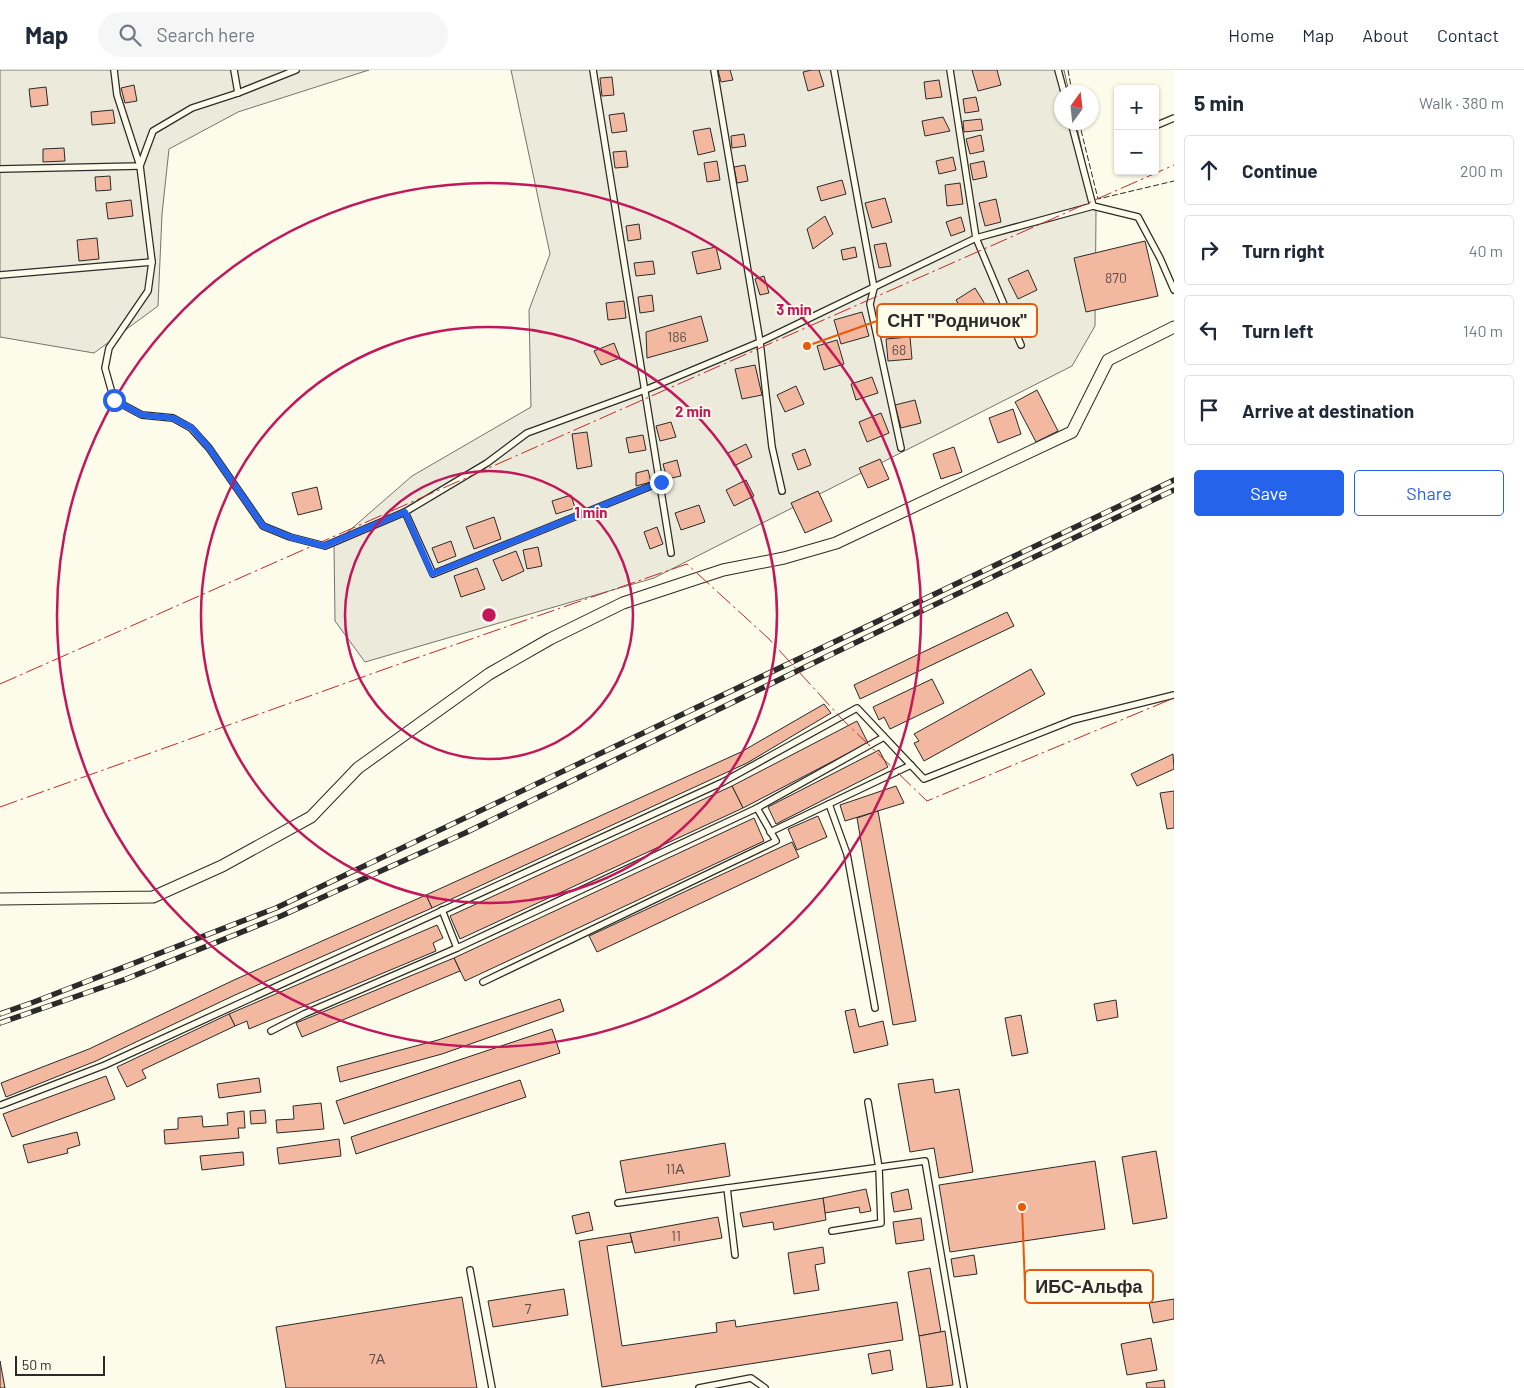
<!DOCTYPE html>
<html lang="en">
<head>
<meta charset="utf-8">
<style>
	body { margin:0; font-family:Barlow,sans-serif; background:#f6f6f7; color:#1f2937 }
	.controls { position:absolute; right:15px; top:15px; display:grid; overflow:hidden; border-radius:5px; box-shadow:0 1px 4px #0004 }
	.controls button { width:45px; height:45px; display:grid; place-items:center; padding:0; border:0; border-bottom:1px solid #e0e1e3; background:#fff; color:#1f2937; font:25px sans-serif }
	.compass { position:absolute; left:1054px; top:15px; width:45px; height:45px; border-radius:50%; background:#fff; box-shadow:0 1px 4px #0004; rotate:15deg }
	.scale { position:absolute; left:15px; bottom:12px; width:90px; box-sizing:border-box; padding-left:5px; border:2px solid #2b2b2b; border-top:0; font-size:14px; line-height:18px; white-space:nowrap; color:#2b2b2b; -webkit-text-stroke:4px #fdfbea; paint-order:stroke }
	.stop { position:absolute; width:15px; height:15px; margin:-11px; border:4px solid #2563eb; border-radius:50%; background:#fff }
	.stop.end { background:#2563eb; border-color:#fff; box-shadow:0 1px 5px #0008 }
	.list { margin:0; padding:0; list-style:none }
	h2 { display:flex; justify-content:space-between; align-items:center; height:65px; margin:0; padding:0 20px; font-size:21px }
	h2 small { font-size:16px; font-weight:400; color:#747a83 }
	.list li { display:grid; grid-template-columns:32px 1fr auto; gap:15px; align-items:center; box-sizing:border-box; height:70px; margin:0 10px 10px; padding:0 10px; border:1px solid #e0e1e3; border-radius:5px }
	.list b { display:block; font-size:19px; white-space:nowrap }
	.list em { font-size:16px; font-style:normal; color:#747a83 }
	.actions { display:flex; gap:10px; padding:15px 20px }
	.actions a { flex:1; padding:11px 0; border:1px solid #2563eb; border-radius:5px; text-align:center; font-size:18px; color:#2563eb }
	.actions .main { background:#2563eb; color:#fff }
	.icon { flex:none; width:28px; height:28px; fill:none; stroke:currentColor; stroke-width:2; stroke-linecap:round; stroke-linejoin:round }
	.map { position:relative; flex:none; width:1174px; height:1318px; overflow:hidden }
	header { display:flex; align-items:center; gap:30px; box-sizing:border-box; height:70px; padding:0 25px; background:#fff; border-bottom:1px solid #e0e1e3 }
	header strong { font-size:24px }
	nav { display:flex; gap:28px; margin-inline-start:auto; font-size:18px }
	.search { width:350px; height:45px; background:#f6f6f7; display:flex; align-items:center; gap:12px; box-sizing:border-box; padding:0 18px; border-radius:28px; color:#747a83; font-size:19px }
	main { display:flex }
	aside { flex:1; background:#fff }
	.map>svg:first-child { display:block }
	.green { fill:#ecebdb; stroke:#74746e }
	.building { fill:#f2b8a0; stroke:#2b2b2b }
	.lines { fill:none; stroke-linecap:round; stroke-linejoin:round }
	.service-casing { stroke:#2b2b2b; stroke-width:8 }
	.minor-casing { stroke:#2b2b2b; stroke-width:13 }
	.service { stroke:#fdfbea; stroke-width:5.5 }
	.minor { stroke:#fdfbea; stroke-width:11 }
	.rail-casing { stroke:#2b2b2b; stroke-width:5.5 }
	.rail { stroke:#fdfbea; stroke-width:4; stroke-dasharray:11; stroke-linecap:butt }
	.fence { stroke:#2b2b2b; stroke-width:1; stroke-dasharray:6 2.5; stroke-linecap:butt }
	.power { stroke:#c62828; stroke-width:1; stroke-dasharray:18 4 2.5 4; stroke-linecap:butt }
	.route { stroke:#2563eb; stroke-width:6 }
	.ring { fill:none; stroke:#c2185b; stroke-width:2.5 }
	.labels { text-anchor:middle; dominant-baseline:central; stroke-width:4; stroke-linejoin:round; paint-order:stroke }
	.number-label { font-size:14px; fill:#5d4e48 }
	.centre { fill:#c2185b; stroke:#fdfbea; stroke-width:2.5 }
	.ring-label { font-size:15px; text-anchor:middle; font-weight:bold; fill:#c2185b; stroke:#fdfbea; stroke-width:4; stroke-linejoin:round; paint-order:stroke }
	.leader { fill:none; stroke:#e8590c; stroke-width:2 }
	.callout-dot { fill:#e8590c; stroke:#fdfbea; stroke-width:2 }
	.callout { fill:#fdfbea; stroke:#e8590c; stroke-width:2 }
	.callout-label { font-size:18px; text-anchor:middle; font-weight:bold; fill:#2b2b2b }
</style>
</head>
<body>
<header>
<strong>Map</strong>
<div class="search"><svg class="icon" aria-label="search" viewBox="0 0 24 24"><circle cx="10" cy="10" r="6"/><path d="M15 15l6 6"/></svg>Search here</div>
<nav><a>Home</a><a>Map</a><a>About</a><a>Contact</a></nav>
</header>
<main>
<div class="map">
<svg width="1174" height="1318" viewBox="0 0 1174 1318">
	<rect width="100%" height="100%" fill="#fdfbea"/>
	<g class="green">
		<path d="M0,0H369L238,42L169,79L162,144L158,236L94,283L0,267Z"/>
		<path d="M511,0H1064L1069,22H1062V52L1076,53L1096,142L1095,256L1072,296L654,508L365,592L335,551L334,474L412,406L531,337L529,240L550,184Z"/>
	</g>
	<g class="building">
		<path d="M718,0H730L733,10L721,12Z"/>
		<path d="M812,0H819L824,16L808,21L803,2Z"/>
		<path d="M972,0H997L1001,15L978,21Z"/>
		<path d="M612,7L614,25L602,26L600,8Z"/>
		<path d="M939,10L942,27L926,29L924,12Z"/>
		<path d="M134,15L137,31L125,33L121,18Z"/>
		<path d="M46,17L48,35L31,37L29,19Z"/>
		<path d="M976,27L979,41L965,43L963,29Z"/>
		<path d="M113,40L115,53L92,55L91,42Z"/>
		<path d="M624,43L627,61L612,63L609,45Z"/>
		<path d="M943,47L950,61L925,66L922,51Z"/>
		<path d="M981,49L983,60L964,62L963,51Z"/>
		<path d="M710,58L715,81L698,85L693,61Z"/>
		<path d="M744,64L746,76L732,78L731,66Z"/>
		<path d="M981,65L984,81L970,84L966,69Z"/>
		<path d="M64,78L65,91L43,92V79Z"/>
		<path d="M626,81L628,97L615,98L613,82Z"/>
		<path d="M953,87L956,100L939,104L936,91Z"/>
		<path d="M717,91L720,110L707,112L704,93Z"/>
		<path d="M984,91L987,107L973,110L970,94Z"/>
		<path d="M745,95L748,111L737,113L734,97Z"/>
		<path d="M110,106L111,120L96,121L95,107Z"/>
		<path d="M842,110L846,124L821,131L817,117Z"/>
		<path d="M960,113L963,134L947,136L945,115Z"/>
		<path d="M885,128L892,152L872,158L865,133Z"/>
		<path d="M996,129L1001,152L985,156L979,133Z"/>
		<path d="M131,130L133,146L108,149L106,133Z"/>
		<path d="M825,146L833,164L813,179L807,159Z"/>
		<path d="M961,147L965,161L951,166L946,152Z"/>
		<path d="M639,154L641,169L628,171L626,156Z"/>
		<path d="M97,168L99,189L79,191L77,170Z"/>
		<path d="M1145,171L1158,226L1086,242L1074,188Z"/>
		<path d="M886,173L891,196L879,198L874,175Z"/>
		<path d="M716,177L721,199L697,204L692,182Z"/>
		<path d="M855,177L857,187L843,190L841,180Z"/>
		<path d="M653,191L655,204L636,206L634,193Z"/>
		<path d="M1028,200L1037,220L1018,229L1008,209Z"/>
		<path d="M764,206L769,223L760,225L755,209Z"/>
		<path d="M975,218L988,239L969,251L956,230Z"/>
		<path d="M652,225L654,241L640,243L638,227Z"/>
		<path d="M624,231L626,248L608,250L606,233Z"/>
		<path d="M862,242L869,266L841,274L834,250Z"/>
		<path d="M701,246L708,271L647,288L646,262Z"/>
		<path d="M910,267L912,289L888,291L886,269Z"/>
		<path d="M837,270L844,294L824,300L817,276Z"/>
		<path d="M614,273L620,288L601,295L594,281Z"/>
		<path d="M755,295L762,325L742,329L735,299Z"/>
		<path d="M872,307L878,323L856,330L851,314Z"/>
		<path d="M796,316L804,334L785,342L777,325Z"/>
		<path d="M1037,320L1058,361L1036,372L1015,332Z"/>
		<path d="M915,330L921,353L901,358L895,335Z"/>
		<path d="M1013,339L1021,364L998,373L989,348Z"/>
		<path d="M881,343L889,363L867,372L859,352Z"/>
		<path d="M671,352L676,367L660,371L656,356Z"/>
		<path d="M587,362L592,396L577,399L572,364Z"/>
		<path d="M643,365L646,380L629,383L626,368Z"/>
		<path d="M746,374L752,387L734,396L728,383Z"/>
		<path d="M954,377L962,402L941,409L933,384Z"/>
		<path d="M805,379L811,395L798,400L792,384Z"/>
		<path d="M880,389L889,409L868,418L859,398Z"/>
		<path d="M677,390L681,406L667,409L663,394Z"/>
		<path d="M648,400L651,412L636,416V403Z"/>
		<path d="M746,410L754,426L734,436L726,420Z"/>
		<path d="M317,417L322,439L298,445L292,423Z"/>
		<path d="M818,421L832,451L805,463L791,433Z"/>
		<path d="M571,425L575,438L556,444L552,431Z"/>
		<path d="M699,435L705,452L681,460L675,443Z"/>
		<path d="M494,447L501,469L474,479L466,457Z"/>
		<path d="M657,457L663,474L650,479L644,462Z"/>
		<path d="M451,471L456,486L438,493L432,478Z"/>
		<path d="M538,477L542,496L527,499L523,480Z"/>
		<path d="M516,481L524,501L502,511L493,490Z"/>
		<path d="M477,498L485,519L461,527L454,506Z"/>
		<path d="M1007,542L1014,556L860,629L854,615Z"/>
		<path d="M1031,599L1045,624L924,691L914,673L919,671L914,664Z"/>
		<path d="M932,609L944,633L890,659L884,647L879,650L873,637Z"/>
		<path d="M824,634L831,643L747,693L432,838L426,825L741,682Z"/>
		<path d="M857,651L868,673L743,738L732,716Z"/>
		<path d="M879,680L888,697L776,754L768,737Z"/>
		<path d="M1173,684L1174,699L1137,716L1131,704Z"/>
		<path d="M732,716L743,738L460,869L450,846Z"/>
		<path d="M896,716L904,733L845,751L840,735Z"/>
		<path d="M1174,721V758L1167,759L1160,723Z"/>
		<path d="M878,741L916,951L893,955L857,748Z"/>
		<path d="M818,746L827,767L797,780L788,759Z"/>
		<path d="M754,748L764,771L465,911L454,888Z"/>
		<path d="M792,772L799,787L597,882L589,866Z"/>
		<path d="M426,825L432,838L235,925L96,991L6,1027L1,1013L89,979L234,910Z"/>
		<path d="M437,855L443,868L433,873L436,881L249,959L247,951L235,956L229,944Z"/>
		<path d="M454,888L460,901L302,967L296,953Z"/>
		<path d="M560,929L564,941L442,984L340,1012L337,997L438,970Z"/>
		<path d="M1116,930L1118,947L1097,951L1094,934Z"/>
		<path d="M855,939L859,957L883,951L888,975L854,983L845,941Z"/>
		<path d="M229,944L235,956L142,1000L146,1008L127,1017L117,997Z"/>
		<path d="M1021,945L1028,983L1012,986L1005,948Z"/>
		<path d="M552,959L560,983L344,1054L336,1031Z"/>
		<path d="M106,1006L115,1029L12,1067L3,1044Z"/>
		<path d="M259,1008L261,1022L219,1028L217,1014Z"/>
		<path d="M933,1009L935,1023L959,1019L973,1102L939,1108L934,1078L910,1082L898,1014Z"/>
		<path d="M520,1010L526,1027L356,1084L351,1067Z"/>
		<path d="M321,1033L324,1059L277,1063L276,1050L294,1049L293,1036Z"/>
		<path d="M265,1040L266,1053L251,1054L250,1041Z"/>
		<path d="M244,1041L245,1058H238L239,1068L165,1074L164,1060L178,1059V1048L202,1046L203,1057L228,1055L227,1043Z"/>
		<path d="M77,1062L80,1075L67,1079L68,1083L28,1093L23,1075Z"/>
		<path d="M339,1069L341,1086L279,1094L277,1078Z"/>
		<path d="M725,1073L730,1106L626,1123L620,1091Z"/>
		<path d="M1156,1081L1167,1148L1133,1154L1122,1087Z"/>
		<path d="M243,1082L244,1095L202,1100L200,1086Z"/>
		<path d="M1095,1091L1105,1159L950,1182L939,1115Z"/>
		<path d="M866,1119L871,1141L860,1143L859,1137L825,1143L823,1128Z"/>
		<path d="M908,1119L912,1139L894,1142L891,1123Z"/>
		<path d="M823,1128L826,1150L774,1160L773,1152L743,1157L740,1143Z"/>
		<path d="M589,1142L593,1160L576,1164L572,1146Z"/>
		<path d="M718,1147L722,1168L635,1183L630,1163Z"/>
		<path d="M921,1148L924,1170L896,1174L893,1152Z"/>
		<path d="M630,1163L632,1172L607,1176L622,1276L717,1262L716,1253L735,1250L736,1257L897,1232L903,1270L602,1317L579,1171Z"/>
		<path d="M823,1177L825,1193L815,1195L819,1220L794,1224L788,1183Z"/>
		<path d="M974,1185L977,1204L954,1207L951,1189Z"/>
		<path d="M930,1198L941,1262L919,1266L908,1202Z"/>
		<path d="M564,1219L568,1245L493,1257L488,1231Z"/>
		<path d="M462,1227L477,1318H286L276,1257Z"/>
		<path d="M1174,1229V1249L1153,1253L1149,1233Z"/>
		<path d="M945,1261L953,1315L927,1318L919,1266Z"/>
		<path d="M1151,1268L1157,1300L1127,1305L1121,1274Z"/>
		<path d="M890,1280L893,1300L872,1304L868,1284Z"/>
		<path d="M0,1291L5,1318H0Z"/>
		<path d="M1164,1310L1165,1318H1147L1146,1313Z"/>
	</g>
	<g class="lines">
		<g class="service-casing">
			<g id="service">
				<path d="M234,0L238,23"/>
				<path d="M296,0L238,23L192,38L153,61L140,96L152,192L148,221L109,278L105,298L114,330L142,345L173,348L191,358L209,378L263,456L290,467L325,476L405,442L487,393L527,363L645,320L760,272L976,168L1093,136L1138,147L1160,188L1174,220"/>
				<path d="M593,0L671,483"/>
				<path d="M714,0L760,272L772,377L782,421"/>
				<path d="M834,0L874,218L870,234L901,378"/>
				<path d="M950,0L976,168L1021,275"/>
				<path d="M1058,0L1064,22"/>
				<path d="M1071,52L1093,136"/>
				<path d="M1155,56L1174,48"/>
				<path d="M0,99L140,96L117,25L114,0"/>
				<path d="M0,205L152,192"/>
				<path d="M405,442L433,504L661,412"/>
				<path d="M829,734L847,784L875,938"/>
				<path d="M770,762L911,695"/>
				<path d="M442,840L457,878L757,738L884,667"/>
				<path d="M483,912L776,771L757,738"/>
				<path d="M271,961L304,944L457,878"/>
				<path d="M1,1035L105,995L723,712L857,638L924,709L1073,650L1174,625"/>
				<path d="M727,1118L735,1185"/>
				<path d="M618,1133L925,1091L964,1318"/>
				<path d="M832,1161L881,1153L879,1098L868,1032"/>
				<path d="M470,1200L492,1318"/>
				<path d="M699,1318L751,1308L765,1318"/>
			</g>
		</g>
		<g class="minor-casing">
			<path id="minor" d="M0,829L153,827L222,796L311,747L358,698L489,604L550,569L623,533L723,500L784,488L836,473L1072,362L1108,290L1174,257"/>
		</g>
		<use href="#service" class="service"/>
		<use href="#minor" class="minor"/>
		<g class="rail-casing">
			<g id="rail">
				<path d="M0,944L34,932L276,838L1174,410"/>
				<path d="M0,953L126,909L281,846L465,763L834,583L1174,420"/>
			</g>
		</g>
		<use href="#rail" class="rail"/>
		<g class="fence">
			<path d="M1068,0L1072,22"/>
			<path d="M1079,52L1098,129L1174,111"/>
		</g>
		<g class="power">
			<path d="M0,614L1174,95"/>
			<path d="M0,737L385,599L687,494L768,568L841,648L927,731L1174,628"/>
		</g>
	</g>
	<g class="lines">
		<path class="route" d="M114,330L142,345L173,348L192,358L209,378L263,456L290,467L324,476L405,442L432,504L661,412"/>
	</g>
	<g class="ring">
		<circle cx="489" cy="545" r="144"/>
		<circle cx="489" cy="545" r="288"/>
		<circle cx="489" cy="545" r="432"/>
	</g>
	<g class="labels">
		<g class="number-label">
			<text x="1116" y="207">870</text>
			<text x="677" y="266">186</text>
			<text x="899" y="279">68</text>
			<text x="675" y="1098">11А</text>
			<text x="676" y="1165">11</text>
			<text x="528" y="1238">7</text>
			<text x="377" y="1288">7А</text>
		</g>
	</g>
	<circle cx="489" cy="545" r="8" class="centre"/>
	<g class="ring-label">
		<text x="794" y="245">3 min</text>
		<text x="693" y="347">2 min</text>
		<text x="591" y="448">1 min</text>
	</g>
	<path class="leader" d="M807 276L877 251M1022 1137L1025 1216"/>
	<g class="callout-dot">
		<circle cx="807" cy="276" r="5"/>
		<circle cx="1022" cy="1137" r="5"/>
	</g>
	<g class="callout">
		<rect x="877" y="234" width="160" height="33" rx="5"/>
		<rect x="1025" y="1200" width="128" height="33" rx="5"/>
	</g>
	<g class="callout-label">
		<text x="957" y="257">СНТ "Родничок"</text>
		<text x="1089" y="1223">ИБС-Альфа</text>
	</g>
</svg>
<div class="controls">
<button>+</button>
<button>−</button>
</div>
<svg class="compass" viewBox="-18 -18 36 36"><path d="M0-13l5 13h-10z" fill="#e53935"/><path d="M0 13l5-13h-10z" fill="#747a83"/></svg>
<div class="scale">50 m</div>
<div class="stop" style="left:114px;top:330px"></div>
<div class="stop end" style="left:661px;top:412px"></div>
</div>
<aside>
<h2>5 min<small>Walk · 380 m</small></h2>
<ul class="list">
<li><svg class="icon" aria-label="ahead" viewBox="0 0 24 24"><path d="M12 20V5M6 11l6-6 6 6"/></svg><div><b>Continue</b></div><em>200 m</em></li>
<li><svg class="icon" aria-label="right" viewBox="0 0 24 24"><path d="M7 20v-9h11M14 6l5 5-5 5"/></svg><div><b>Turn right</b></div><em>40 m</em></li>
<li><svg class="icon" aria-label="left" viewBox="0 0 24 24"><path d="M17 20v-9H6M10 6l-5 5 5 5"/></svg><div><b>Turn left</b></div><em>140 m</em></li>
<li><svg class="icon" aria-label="arrive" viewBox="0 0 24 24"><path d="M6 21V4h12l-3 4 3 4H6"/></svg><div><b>Arrive at destination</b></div></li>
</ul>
<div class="actions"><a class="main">Save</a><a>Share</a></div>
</aside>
</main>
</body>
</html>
